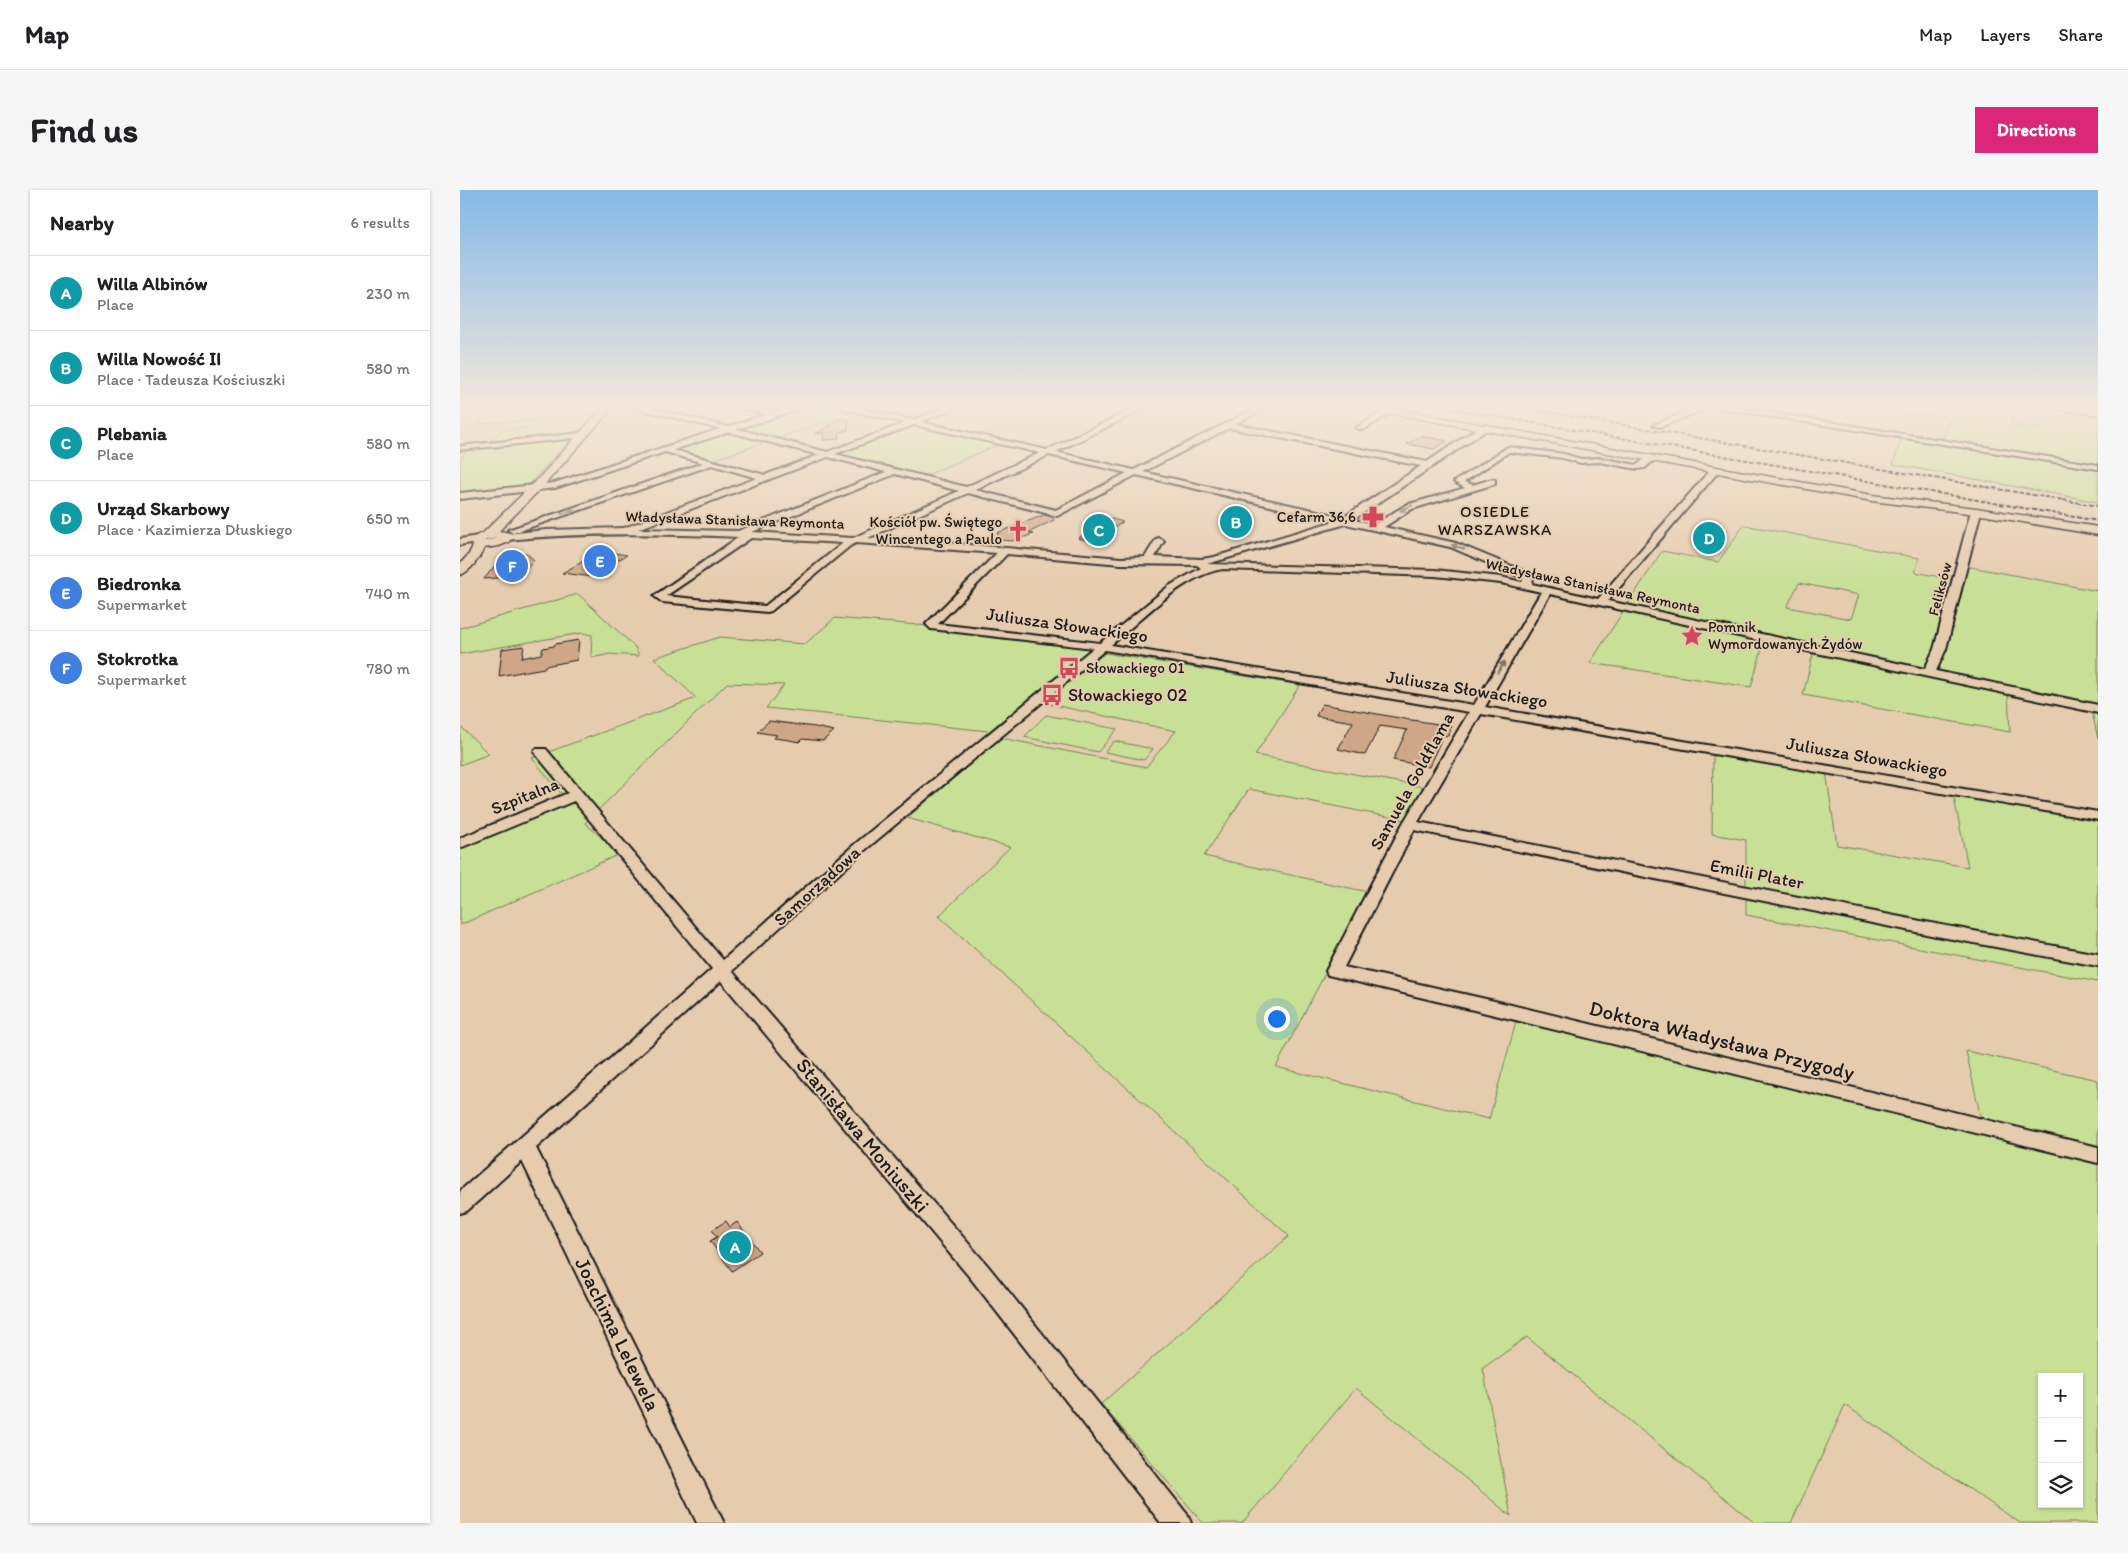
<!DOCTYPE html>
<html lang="en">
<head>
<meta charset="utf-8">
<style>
	body { margin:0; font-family:Itim,sans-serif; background:#f6f6f6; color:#202124 }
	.controls { position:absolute; right:15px; bottom:15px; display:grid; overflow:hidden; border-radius:0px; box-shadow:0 1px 4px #0004 }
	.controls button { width:45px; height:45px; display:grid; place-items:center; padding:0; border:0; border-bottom:1px solid #e0e0e0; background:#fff; color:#202124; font:25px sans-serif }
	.you { position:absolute; left:816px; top:828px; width:18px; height:18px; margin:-12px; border:4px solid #fff; border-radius:50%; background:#1a73e8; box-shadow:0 0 0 8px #1a73e833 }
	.badge { display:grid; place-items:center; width:32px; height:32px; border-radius:50%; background:#db2777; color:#fff; font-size:16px; font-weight:700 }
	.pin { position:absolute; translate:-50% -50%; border:2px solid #fff; box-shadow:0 1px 5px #0006 }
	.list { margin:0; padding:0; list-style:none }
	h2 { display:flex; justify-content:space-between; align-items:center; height:65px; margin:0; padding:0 20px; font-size:21px }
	h2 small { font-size:16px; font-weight:400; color:#757577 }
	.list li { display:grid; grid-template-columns:32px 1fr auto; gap:15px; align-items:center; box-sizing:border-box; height:75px; padding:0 20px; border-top:1px solid #e0e0e0 }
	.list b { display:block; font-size:19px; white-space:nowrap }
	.list p { margin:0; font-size:16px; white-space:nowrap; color:#757577 }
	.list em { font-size:16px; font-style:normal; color:#757577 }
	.icon { flex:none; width:28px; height:28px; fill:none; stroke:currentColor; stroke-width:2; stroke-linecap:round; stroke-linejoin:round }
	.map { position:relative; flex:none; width:1638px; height:1333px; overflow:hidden; border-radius:0px }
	header { display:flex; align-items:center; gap:30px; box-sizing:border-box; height:70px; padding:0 25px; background:#fff; border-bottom:1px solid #e0e0e0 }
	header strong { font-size:24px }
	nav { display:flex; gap:28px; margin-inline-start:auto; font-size:18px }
	.intro { display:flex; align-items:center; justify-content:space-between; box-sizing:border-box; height:120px; padding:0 30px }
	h1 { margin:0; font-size:35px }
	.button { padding:12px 22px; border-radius:0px; background:#db2777; color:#fff; font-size:18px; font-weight:700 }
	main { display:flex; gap:30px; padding:0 30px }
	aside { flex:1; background:#fff; border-radius:0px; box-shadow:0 1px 4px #0004 }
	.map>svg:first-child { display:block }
	.green { fill:#c7e096; stroke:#727e59; fill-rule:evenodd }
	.building { fill:#cfa687; stroke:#1c1c1c }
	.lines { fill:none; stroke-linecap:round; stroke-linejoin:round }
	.minor-casing { stroke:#1c1c1c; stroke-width:4 }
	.major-casing { stroke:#1c1c1c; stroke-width:3 }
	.minor { fill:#e6ccae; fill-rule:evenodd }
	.major { fill:#e6ccae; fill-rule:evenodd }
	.rail { stroke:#1c1c1c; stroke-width:2; stroke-dasharray:4.5 2; stroke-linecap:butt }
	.oneway { fill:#817465 }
	.labels { text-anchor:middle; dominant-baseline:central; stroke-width:4; stroke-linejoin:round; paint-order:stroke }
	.far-poi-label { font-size:15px; fill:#1c1c1c; stroke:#e6ccae; text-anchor:end }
	.far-street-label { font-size:15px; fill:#1c1c1c; stroke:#e6ccae }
	.far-neighbourhood-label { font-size:16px; letter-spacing:1px; fill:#1c1c1c; stroke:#e6ccae }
	.street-label { font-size:18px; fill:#1c1c1c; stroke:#e6ccae }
	.poi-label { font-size:18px; fill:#1c1c1c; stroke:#e6ccae; text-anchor:start }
	.near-street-label { font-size:21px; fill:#1c1c1c; stroke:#e6ccae }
</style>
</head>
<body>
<header>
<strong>Map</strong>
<nav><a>Map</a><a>Layers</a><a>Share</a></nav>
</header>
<div class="intro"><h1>Find us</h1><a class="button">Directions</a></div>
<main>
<aside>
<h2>Nearby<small>6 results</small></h2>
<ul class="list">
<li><span class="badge" style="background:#0f9aa8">A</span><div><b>Willa Albinów</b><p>Place</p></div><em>230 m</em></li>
<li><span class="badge" style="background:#0f9aa8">B</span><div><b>Willa Nowość II</b><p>Place · Tadeusza Kościuszki</p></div><em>580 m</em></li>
<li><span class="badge" style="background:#0f9aa8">C</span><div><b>Plebania</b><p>Place</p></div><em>580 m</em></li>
<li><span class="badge" style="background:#0f9aa8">D</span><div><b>Urząd Skarbowy</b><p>Place · Kazimierza Dłuskiego</p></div><em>650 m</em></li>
<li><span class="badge" style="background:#3f7fe0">E</span><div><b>Biedronka</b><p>Supermarket</p></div><em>740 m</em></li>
<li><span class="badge" style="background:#3f7fe0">F</span><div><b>Stokrotka</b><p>Supermarket</p></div><em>780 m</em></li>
</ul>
</aside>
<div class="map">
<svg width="1638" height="1333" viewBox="0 0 1638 1333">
	<rect width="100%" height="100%" fill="#e6ccae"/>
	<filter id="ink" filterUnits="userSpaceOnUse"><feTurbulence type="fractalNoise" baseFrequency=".02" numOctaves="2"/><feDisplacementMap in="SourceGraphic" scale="10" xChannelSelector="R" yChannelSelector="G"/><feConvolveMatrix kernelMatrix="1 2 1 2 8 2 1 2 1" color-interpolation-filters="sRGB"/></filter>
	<g filter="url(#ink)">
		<g class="green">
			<path d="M105,215H143L69,294L39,303L0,308V270L9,257L27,255L42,240L67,238L75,230L17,234L34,219Z"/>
			<path d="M348,215H362L393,222L254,270L213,259Z"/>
			<path d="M1389,215H1528L1555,218L1551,235L1578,239L1583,227L1577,226L1579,216L1638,225V275L1482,250L1490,229Z"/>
			<path d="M456,235L540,254L464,286L376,263Z"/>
			<path d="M1442,248L1638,280V312L1433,274Z"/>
			<path d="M1284,335L1459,368L1455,382L1495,390L1500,375L1638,401V549L1631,517L1548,503L1550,542L1343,505L1353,464L1304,452L1291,497L1130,473L1202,361L1258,372ZM1339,393L1399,405L1391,429L1327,417Z"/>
			<path d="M118,404L175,457L179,466L150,464L136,467L131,466L132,445L122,443L0,464V438Z"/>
			<path d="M375,428L458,435L631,458L529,541L306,518L324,495L267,493L125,633L160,664L0,735V649L104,607L72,568L236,508L194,468L260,447L345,454Z"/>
			<path d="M645,463L840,495L795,565L963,597L944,630L789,599L744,666L908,702L816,877L1029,929L1056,832L1524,942L1506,861L1638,890V1333H1560L1385,1215L1331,1333H1295L1067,1147L1023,1178L1051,1326L896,1198L782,1333H743L641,1214L829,1046L479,726L550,657L447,628L541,548L686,577L716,541L584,513ZM1582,1187H1619V1314H1582Z"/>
			<path d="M586,525L657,539L638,562L564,547Z"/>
			<path d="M0,536L29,564L0,575Z"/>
			<path d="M654,551L693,559L684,570L645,562Z"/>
			<path d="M1253,563L1366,582L1377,655L1508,677L1493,603L1638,628V792L1286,725V650L1252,644Z"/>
		</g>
		<g class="building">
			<path d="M376,229H389L388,240L380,242L378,249L363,250L364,243L354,244L373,234Z"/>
			<path d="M961,246L987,251L974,259L947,254Z"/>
			<path d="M584,325L592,327L594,330L568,343L574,344L552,351L540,350L537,343Z"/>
			<path d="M636,328L645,331L649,328L663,332L647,341L640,339L644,346L632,352L618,348L636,338L624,335Z"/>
			<path d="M1250,337L1262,339L1248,359L1235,356Z"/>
			<path d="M142,361L167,365L145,377H151L133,387L102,383Z"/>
			<path d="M66,363L74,370L61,386L24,389L38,372Z"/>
			<path d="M119,450L117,470L85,476L84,478L39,486L42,459L64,456L62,468L81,464L83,458L94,456L95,454Z"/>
			<path d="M862,514L945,529L991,536L988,546L983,545L969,577L933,570L947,540L920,536L905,565L878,559L893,532L856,526Z"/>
			<path d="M309,531L355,537L374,541L363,551L342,549L339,552L329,550L314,548L317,545L297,542Z"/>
			<path d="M266,1031L270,1037L277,1032L300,1062L272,1081L250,1051L257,1047L252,1040Z"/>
		</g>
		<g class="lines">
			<g class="minor-casing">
				<g id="minor">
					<path d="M170,215H180L268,237L307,224L274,217V215C287,215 299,220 313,221C323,223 336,215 347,215V217L277,239L367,262L445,233L375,217V215H386L453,230L493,215H502L461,232L587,260L673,219L662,215H672L684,219L596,262L674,280L802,215H811L775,234L967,272L1022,235H1028V239L893,330L915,334L946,315L1005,298L994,292L1048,257L1104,264L1121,269L1140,268L1177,275L1188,266H1194V270L1185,278L1177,279L1140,272L1121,273L1103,268L1049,262L1004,292L1013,295L1032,289L1035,290V294L952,319L924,337L996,353L1066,382L1073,388L1072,394L1138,409L1252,278L1255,277L1259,280L1258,282L1148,411L1465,479L1474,459L1511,321L1513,319H1519L1521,321L1486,459L1476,481L1638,515V523L1319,455L1090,404L1025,517L1638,622V630L1021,524L958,632L1476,734L1638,764V776L1476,746L954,640L884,777L1039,812L1638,957V973L1039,826L868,785L866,781L942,635L1009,522L645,460L405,660L272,781L528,1076L727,1324L731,1333H701L512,1090L261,791L76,958L264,1333H237L62,971L7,1021L0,1023V1001L252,779L114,611L0,658V648L108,603L74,562L76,559H86L263,770L395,654L633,458L471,439L466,434L537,363L396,353L390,356L311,421L307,422L202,412L194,406L279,347C201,344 124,342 46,350L41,347L46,344L86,340L164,338L297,288L252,275L56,342L53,343L48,340L243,273L205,262L95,298L0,309V303L94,293L260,239L170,217ZM454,235L580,263L506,297L375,264ZM769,238L961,276L884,327L683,282ZM269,242L359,265L305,285L213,260ZM589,265L667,283L596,320L515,300ZM368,267L426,282L278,341L178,339ZM435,284L499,301L393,348L292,342ZM676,285L875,331L754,367L742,369L695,367L704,351L699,348L696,349L685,367L661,368L476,352L408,348L508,303L597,326ZM886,334L990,357L1058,386L1063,389L1062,392L1041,387L975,380L747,374ZM291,348L383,353L305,416L206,406ZM547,364L661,374L737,375L741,378L709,396L640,453L478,434ZM763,379L975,386L1041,393L1081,402L1014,515L651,455C681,430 723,385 763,379Z"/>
					<path d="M1244,215H1262L1638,275V279L1251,217L1200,237L1193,235Z"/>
					<path d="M928,218L935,220L903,240L896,238Z"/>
					<path d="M122,243H125V247L0,260V256Z"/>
					<path d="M18,346L23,349L21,351L0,355V349Z"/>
				</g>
			</g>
			<g class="major-casing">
				<g id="major">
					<path d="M145,215H155L85,294L39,341L50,343L52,346L49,352L39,356L24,358C20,368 10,382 0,385V374L9,364L13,356L10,353C14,348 17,344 23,343L77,290ZM37,348L25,351L26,350Z"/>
					<path d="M895,215H913L1412,305L1516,318L1638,337V345L1516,324L1412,311L900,218Z"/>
					<path d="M1582,215H1603L1638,219V225L1586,218Z"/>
				</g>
			</g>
			<use href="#minor" class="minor"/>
			<use href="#major" class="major"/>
			<g class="rail">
				<path d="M970,215L1638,331"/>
				<path d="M1046,215L1638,316"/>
			</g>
		</g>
		<defs><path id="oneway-solid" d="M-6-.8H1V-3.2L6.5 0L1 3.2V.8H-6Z" transform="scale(1.25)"/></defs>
		<g class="oneway">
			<use href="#oneway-solid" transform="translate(946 318) rotate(155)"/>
			<use href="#oneway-solid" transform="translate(108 322) rotate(-18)"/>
			<use href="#oneway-solid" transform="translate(998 357) rotate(-163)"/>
			<use href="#oneway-solid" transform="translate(1041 477) rotate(-59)"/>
		</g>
	</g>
	<linearGradient id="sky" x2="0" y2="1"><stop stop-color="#84b9e9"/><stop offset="0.54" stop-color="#f4e8db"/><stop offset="1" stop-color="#f4e8db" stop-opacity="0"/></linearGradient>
	<rect width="1638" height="401" fill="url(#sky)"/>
	<defs>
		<g id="pharmacy-bare" transform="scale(1.725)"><path d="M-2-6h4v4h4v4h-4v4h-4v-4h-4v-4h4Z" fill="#d1495b" stroke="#e6ccae" stroke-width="2.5" paint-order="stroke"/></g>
		<g id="church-bare" transform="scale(1.725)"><path d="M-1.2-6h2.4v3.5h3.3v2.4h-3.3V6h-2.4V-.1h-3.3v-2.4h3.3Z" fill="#d1495b" stroke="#e6ccae" stroke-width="2.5" paint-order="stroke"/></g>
		<g id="sight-bare" transform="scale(1.725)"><path d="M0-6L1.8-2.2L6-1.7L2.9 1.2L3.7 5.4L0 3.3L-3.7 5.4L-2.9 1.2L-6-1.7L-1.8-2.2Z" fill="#d1495b" stroke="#e6ccae" stroke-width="2.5" paint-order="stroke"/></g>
		<g id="bus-bare" transform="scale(1.725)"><path d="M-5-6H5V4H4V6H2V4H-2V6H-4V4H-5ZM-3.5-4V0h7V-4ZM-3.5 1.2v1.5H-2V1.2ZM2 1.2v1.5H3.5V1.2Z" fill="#d1495b" stroke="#e6ccae" stroke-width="2.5" paint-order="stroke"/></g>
	</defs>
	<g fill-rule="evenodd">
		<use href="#pharmacy-bare" x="913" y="327"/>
		<use href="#church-bare" x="558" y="341"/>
		<use href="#sight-bare" x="1232" y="446"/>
		<use href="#bus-bare" x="609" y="478"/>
		<use href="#bus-bare" x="592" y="505"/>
	</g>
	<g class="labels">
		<g class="far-poi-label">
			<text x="896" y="327">Cefarm 36,6</text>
			<text x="542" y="332">Kościół pw. Świętego<tspan x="542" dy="17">Wincentego a Paulo</tspan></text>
			<text x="1248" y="437" text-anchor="start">Pomnik<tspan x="1248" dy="17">Wymordowanych Żydów</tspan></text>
			<text x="626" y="478" text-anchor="start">Słowackiego 01</text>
		</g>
		<g class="far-street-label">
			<text transform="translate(275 330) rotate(2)">Władysława Stanisława Reymonta</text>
			<text transform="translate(1133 396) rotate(12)">Władysława Stanisława Reymonta</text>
			<text transform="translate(1480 399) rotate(-75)">Feliksów</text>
		</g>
		<g class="far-neighbourhood-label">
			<text x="1035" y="321">OSIEDLE<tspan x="1035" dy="18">WARSZAWSKA</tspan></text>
		</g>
		<g class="street-label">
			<text transform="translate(607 435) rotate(8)">Juliusza Słowackiego</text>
			<text transform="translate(1007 499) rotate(9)">Juliusza Słowackiego</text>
			<text transform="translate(1407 567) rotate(10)">Juliusza Słowackiego</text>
			<text transform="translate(952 591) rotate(-61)">Samuela Goldflama</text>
			<text transform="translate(65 606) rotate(-22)">Szpitalna</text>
			<text transform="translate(1297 684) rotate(11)">Emilii Plater</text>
			<text transform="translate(357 696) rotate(-42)">Samorządowa</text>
		</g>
		<g class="poi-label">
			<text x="608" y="505">Słowackiego 02</text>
		</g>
		<g class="near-street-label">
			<text transform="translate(1262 850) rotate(14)">Doktora Władysława Przygody</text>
			<text transform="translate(403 945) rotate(50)">Stanisława Moniuszki</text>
			<text transform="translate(158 1144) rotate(64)">Joachima Lelewela</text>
		</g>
	</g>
</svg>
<div class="controls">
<button>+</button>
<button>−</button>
<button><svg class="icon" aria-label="layers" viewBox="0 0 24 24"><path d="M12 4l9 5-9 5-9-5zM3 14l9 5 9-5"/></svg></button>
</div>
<div class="you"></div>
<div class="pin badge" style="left:275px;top:1057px;background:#0f9aa8">A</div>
<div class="pin badge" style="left:776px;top:332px;background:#0f9aa8">B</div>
<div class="pin badge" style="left:639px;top:340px;background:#0f9aa8">C</div>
<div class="pin badge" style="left:1249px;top:348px;background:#0f9aa8">D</div>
<div class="pin badge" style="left:140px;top:371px;background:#3f7fe0">E</div>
<div class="pin badge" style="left:52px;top:376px;background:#3f7fe0">F</div>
</div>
</main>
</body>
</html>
